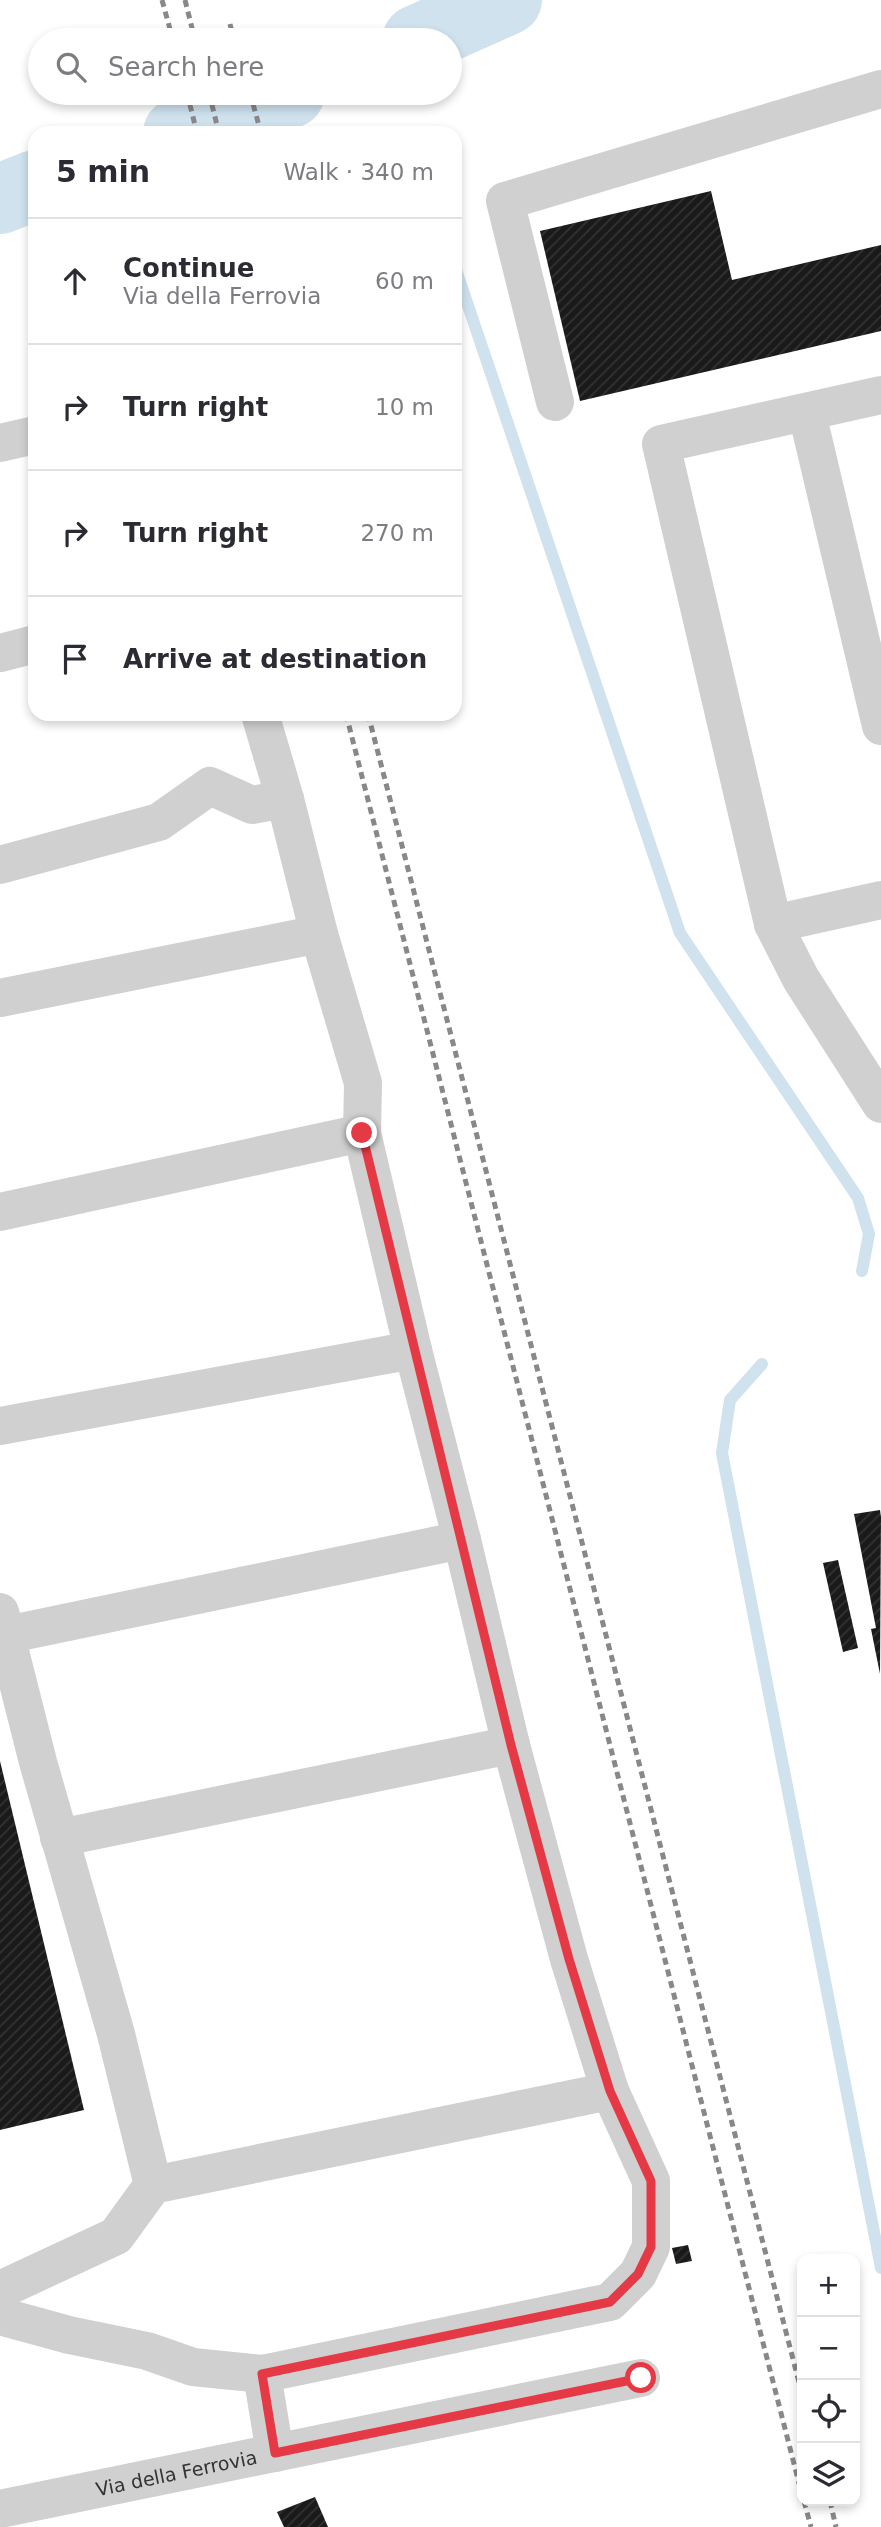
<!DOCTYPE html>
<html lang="en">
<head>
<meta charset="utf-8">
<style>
	body { margin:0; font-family:"DejaVu Sans",sans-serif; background:#f2f2f3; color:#2b2b33 }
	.controls { position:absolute; right:21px; bottom:21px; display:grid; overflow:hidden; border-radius:14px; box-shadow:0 4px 10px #0003 }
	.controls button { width:63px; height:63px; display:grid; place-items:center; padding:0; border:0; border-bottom:2px solid #e1e1e2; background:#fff; color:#2b2b33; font:35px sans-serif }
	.stop { position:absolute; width:21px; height:21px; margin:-16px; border:5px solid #e63946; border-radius:50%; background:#fff }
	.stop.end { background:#e63946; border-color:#fff; box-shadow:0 2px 7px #0008 }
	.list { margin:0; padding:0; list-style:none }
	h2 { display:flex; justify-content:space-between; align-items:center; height:91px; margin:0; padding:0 28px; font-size:30px }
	h2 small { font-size:23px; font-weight:400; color:#7c7c81 }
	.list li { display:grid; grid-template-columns:46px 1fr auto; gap:21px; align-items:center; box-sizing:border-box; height:126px; padding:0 28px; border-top:2px solid #e1e1e2 }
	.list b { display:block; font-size:26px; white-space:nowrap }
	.list p { margin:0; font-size:23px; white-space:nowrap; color:#7c7c81 }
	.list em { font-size:23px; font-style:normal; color:#7c7c81 }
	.icon { flex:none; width:38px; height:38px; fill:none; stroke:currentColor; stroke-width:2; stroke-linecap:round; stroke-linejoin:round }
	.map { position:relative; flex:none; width:881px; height:2527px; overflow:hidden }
	.search { position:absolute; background:#fff; box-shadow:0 4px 10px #0003; left:28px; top:28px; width:434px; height:77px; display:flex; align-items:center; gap:18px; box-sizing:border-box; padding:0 24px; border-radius:38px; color:#7c7c81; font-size:26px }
	.panel { position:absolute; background:#fff; box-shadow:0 4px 10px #0003; left:28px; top:126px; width:434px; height:595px; border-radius:21px }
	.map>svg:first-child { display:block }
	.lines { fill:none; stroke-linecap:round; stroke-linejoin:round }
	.stream { stroke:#cfe2ee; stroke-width:12 }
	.river { stroke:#cfe2ee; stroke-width:70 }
	.building { fill:url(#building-hatch) }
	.minor { stroke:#d0d0d0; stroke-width:38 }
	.rail { stroke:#888; stroke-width:5; stroke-dasharray:7 5; stroke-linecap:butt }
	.route { stroke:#e63946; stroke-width:9 }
	.labels { text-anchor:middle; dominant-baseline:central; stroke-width:7; stroke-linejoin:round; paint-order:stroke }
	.street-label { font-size:19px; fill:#333; stroke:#fff }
</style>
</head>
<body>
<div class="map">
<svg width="881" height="2527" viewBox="0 0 881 2527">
	<defs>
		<pattern id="building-hatch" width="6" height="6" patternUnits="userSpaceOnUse" patternTransform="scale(1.75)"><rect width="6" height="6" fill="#1a1a1a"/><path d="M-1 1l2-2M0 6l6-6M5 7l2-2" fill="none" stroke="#333"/></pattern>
	</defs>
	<rect width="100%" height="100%" fill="#fff"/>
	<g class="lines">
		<g class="stream">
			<path d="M236,112L265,133"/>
			<path d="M455,267L680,933L858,1198L869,1234L862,1271"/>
			<path d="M762,1364L730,1400L722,1453L881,2268"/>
		</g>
		<g class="river">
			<path d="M417,40L507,0"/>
			<path d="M178,133L290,93"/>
			<path d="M0,199L35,185"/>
		</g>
	</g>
	<g class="building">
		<path d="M711,191L732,280L881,245V331L580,401L540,231Z"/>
		<path d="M880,1510L881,1517L880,1674L871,1629L876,1628L854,1514Z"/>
		<path d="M838,1560L858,1648L843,1652L823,1563Z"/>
		<path d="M0,1761L84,2110L0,2130Z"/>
		<path d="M688,2245L692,2261L676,2264L672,2248Z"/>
		<path d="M315,2497L328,2527H284L277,2512Z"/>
	</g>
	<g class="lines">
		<g class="minor">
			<path d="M881,395L661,444L773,924L801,979L881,1104"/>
			<path d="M555,402L505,201L881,89"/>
			<path d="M807,413L881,726"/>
			<path d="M0,443L35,435"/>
			<path d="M0,653L35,644"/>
			<path d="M0,865L159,822L210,786L252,805L285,799L260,714"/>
			<path d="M773,924L881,900"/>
			<path d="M0,998L319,934"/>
			<path d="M0,1212L362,1133L363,1083L319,934L285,799"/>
			<path d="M0,1426L413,1350L362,1133"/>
			<path d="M0,1612L38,1762L116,2034L153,2185"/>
			<path d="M6,1635L462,1540L413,1350"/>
			<path d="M59,1838L511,1745L462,1540"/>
			<path d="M0,2290L116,2236L153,2185L610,2091L569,1959L511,1745"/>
			<path d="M0,2316L69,2335L147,2351L193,2367L262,2374L610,2302L638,2274L651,2247V2181L610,2091"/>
			<path d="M262,2374L275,2453"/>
			<path id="s1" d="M0,2509L641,2378"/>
		</g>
		<g class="rail">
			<path d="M162,0L173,40"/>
			<path d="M185,0L195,40"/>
			<path d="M230,24L234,40"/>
			<path d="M187,93L197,133"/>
			<path d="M209,93L219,133"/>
			<path d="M250,93L261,133"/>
			<path d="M346,714L802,2495"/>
			<path d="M368,714L802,2394"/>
			<path d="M804,2501L811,2527"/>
			<path d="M830,2501L836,2527"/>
		</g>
	</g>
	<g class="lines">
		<path class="route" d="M362,1133L511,1745L569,1959L610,2091L651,2181V2247L638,2274L610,2302L262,2374L275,2453L641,2378"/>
	</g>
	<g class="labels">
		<g class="street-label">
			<text stroke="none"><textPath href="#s1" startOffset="180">Via della Ferrovia</textPath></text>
		</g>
	</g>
</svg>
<div class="controls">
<button>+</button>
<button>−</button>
<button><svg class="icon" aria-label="locate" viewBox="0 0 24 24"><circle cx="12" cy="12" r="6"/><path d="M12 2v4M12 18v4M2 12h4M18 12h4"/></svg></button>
<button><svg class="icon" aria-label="layers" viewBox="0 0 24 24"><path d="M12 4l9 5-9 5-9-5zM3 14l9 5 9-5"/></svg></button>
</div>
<div class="stop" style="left:641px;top:2378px"></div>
<div class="stop end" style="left:362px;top:1133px"></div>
<div class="search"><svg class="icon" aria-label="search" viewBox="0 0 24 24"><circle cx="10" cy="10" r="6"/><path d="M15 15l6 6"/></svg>Search here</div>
<section class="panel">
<h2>5 min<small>Walk · 340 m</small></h2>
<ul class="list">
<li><svg class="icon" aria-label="ahead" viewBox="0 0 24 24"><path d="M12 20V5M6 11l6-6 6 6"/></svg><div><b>Continue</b><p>Via della Ferrovia</p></div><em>60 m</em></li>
<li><svg class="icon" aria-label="right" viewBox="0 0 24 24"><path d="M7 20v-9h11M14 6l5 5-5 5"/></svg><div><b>Turn right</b></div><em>10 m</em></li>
<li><svg class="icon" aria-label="right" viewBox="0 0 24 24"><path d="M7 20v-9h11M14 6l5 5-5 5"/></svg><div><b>Turn right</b></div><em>270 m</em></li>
<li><svg class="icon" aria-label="arrive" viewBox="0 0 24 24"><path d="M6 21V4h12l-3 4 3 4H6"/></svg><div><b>Arrive at destination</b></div></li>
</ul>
</section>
</div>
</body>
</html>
